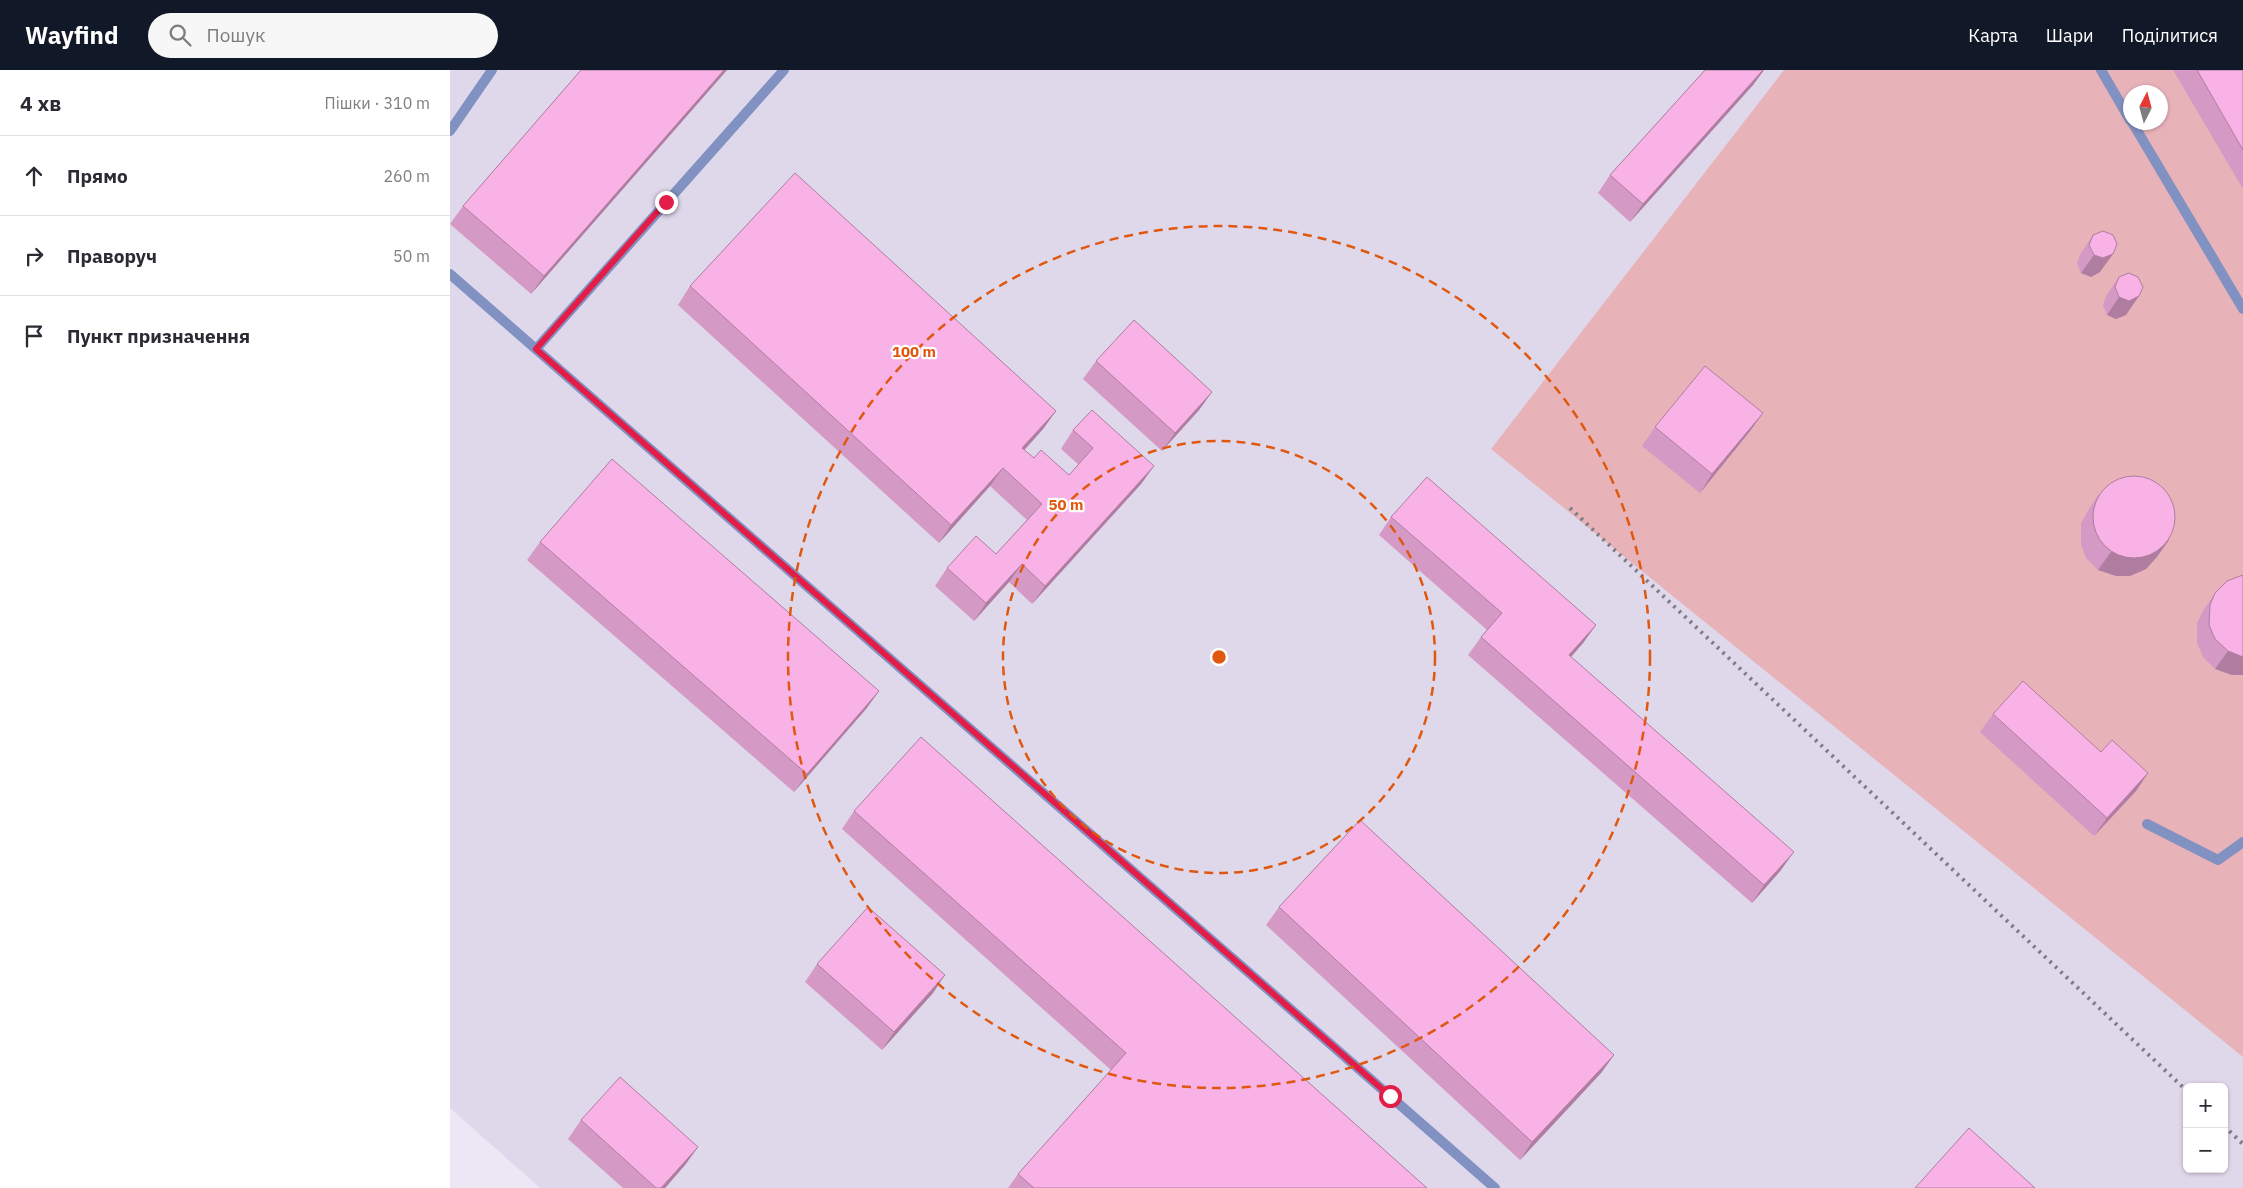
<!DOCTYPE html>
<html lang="uk">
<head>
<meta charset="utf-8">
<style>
	body { margin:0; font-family:"IBM Plex Sans",sans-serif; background:#f7f7f7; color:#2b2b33 }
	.controls { position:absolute; right:15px; bottom:15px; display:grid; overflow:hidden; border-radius:8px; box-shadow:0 1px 4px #0004 }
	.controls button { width:45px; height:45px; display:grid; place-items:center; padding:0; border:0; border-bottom:1px solid #e1e1e2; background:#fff; color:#2b2b33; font:25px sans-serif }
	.compass { position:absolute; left:1673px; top:15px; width:45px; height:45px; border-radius:50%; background:#fff; box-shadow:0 1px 4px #0004; rotate:6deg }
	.stop { position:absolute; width:15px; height:15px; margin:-11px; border:4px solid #e11d48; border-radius:50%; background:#fff }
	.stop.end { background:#e11d48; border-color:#fff; box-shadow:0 1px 5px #0008 }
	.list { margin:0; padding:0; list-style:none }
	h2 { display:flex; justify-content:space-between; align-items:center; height:65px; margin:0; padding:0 20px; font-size:21px }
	h2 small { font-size:16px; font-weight:400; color:#7c7c81 }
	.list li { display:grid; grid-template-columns:32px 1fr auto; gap:15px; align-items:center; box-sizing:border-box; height:80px; padding:0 20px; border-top:1px solid #e1e1e2 }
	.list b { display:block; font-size:19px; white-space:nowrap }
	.list em { font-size:16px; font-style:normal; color:#7c7c81 }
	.icon { flex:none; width:28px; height:28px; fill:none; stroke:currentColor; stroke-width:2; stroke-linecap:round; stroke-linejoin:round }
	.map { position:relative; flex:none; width:1793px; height:1118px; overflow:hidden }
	header { display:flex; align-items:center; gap:30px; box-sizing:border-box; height:70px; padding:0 25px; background:#111827; color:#fff }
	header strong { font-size:24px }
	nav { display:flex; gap:28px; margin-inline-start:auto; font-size:18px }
	.search { width:350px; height:45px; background:#f7f7f7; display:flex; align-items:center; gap:12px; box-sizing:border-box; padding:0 18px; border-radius:28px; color:#7c7c81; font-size:19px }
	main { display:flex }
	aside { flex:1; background:#fff }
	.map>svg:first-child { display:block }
	.built { fill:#dfd8eb; fill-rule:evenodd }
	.green { fill:#e8b2b9; fill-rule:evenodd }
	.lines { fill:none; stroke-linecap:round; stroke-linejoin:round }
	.service { stroke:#8191c1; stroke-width:10 }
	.rail { stroke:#7f7c84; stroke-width:4; stroke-dasharray:2.5 5; stroke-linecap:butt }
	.wall { fill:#d599c5 }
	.shaded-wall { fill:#ae7da0 }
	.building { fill:#f8b2e5; stroke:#ae7da0 }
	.route { stroke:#e11d48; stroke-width:6 }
	.ring { fill:none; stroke:#e0580f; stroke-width:2.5; stroke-dasharray:9 6 }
	.centre { fill:#e0580f; stroke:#fff; stroke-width:2.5 }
	.ring-label { font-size:15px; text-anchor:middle; font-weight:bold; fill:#e0580f; stroke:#fff; stroke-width:4.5; stroke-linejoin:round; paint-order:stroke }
</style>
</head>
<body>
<header>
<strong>Wayfind</strong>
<div class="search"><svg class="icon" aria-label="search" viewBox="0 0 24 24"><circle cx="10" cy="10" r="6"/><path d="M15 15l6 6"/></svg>Пошук</div>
<nav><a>Карта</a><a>Шари</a><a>Поділитися</a></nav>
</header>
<main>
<aside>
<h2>4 хв<small>Пішки · 310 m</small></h2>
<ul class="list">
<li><svg class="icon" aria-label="ahead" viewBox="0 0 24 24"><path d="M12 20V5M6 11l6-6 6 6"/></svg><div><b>Прямо</b></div><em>260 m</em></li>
<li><svg class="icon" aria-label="right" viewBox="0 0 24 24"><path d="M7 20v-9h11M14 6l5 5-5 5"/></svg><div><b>Праворуч</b></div><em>50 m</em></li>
<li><svg class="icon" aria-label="arrive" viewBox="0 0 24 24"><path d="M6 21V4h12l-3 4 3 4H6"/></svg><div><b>Пункт призначення</b></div></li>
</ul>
</aside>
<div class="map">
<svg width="1793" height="1118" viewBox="0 0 1793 1118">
	<rect width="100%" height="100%" fill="#ece7f4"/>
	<path class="built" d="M0,0H1793V1118H90L0,1038ZM1680,22H1710V52H1680ZM1737,1017H1774V1099H1737Z"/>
	<path class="green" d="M1334,0H1793V987L1041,379ZM1680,22H1710V52H1680Z"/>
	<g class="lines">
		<g class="service">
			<path d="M1651,0L1680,50"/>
			<path d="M1682,52L1793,239"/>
			<path d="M0,61L42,0"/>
			<path d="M0,204L1045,1118"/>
			<path d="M86,279L334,0"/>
			<path d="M1697,754L1768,790L1793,772"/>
		</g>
		<g class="rail">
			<path d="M1120,438L1737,1021"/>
			<path d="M1774,1056L1793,1074"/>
		</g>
	</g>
	<g class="wall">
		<path d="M131,0H277L81,224L0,154L13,136Z"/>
		<path d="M1255,0H1314L1303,15L1180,152L1148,123L1160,105Z"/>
		<path d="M1723,0H1793V119Z"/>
		<path d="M1643,165L1650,202L1641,207L1631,203L1627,193L1631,183Z"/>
		<path d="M1669,207L1676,245L1666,249L1657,245L1653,235L1656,226Z"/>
		<path d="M240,216L606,341L593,359L574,380L584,388L619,405L629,395L611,379L623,360L704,396L691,414L582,534L559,512L524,551L485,516L497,498L546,484L577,450L540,416L489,473L228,235Z"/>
		<path d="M646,291L762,322L749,340L712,381L633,309Z"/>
		<path d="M1313,343L1300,361L1250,423L1192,376L1205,357Z"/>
		<path d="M1649,424L1719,470L1706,488L1696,499L1680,506H1666L1648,500L1636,488L1631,474V454L1637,442Z"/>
		<path d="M941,447L1146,555L1133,573L1121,587L1331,800L1302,833L1018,585L1031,567L1037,560L929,465Z"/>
		<path d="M90,472L429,621L416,639L344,722L77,490Z"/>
		<path d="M1793,505V605H1782L1765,599L1753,587L1747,573V553L1753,541L1765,523Z"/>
		<path d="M1543,644L1651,682L1698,703L1686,721L1644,766L1530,662Z"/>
		<path d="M404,741L977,1118H558L568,1104L661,1000L392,759Z"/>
		<path d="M829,837L1164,985L1151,1003L1070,1090L816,855Z"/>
		<path d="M367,894L483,923L432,980L355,912Z"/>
		<path d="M131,1050L248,1077L235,1095L215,1118H173L118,1069Z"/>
	</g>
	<g class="shaded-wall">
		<path d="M274,0H277L81,224L94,206Z"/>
		<path d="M1313,0H1314L1303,15L1180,152L1193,134Z"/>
		<path d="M1663,184L1650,202L1641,207L1631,203L1644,185Z"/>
		<path d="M1689,226L1676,245L1666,249L1657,245L1669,227Z"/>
		<path d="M762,322L749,340L712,381L725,363Z"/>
		<path d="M606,341L593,359L560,396L572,378Z"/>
		<path d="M1313,343L1300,361L1250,423L1262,404Z"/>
		<path d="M704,396L691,414L582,534L595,516Z"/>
		<path d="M553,398L540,416L489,473L501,455Z"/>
		<path d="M1719,470L1706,488L1696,499L1680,506H1666L1648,500L1661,482Z"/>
		<path d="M572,494L559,512L524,551L536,533Z"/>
		<path d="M1146,555L1133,573L1107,603L1119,585Z"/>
		<path d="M1778,581L1793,587V605H1782L1765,599Z"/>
		<path d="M429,621L416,639L344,722L357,704Z"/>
		<path d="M1698,703L1686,721L1644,766L1657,748Z"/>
		<path d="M1344,782L1331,800L1302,833L1314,815Z"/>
		<path d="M495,905L483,923L432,980L444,962Z"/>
		<path d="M1164,985L1151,1003L1070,1090L1082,1072Z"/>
		<path d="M248,1077L235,1095L215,1118H211Z"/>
	</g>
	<g class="building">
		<path d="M131,0H274L94,206L13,136Z"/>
		<path d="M1255,0H1313L1193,134L1160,105Z"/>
		<path d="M1747,0H1793V80Z"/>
		<path d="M345,103L606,341L572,378L584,388L591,380L619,405L643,378L623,360L642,340L704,396L595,516L572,494L536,533L497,498L526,466L546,484L592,434L553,398L501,455L240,216Z"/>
		<path d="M1653,161L1663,165L1667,174L1663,184L1653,188L1644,185L1639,175L1643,165Z"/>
		<path d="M1679,203L1688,207L1693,217L1689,226L1679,231L1669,227L1665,217L1669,207Z"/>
		<path d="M684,250L762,322L725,363L646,291Z"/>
		<path d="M1255,296L1313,343L1262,404L1205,357Z"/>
		<path d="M162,389L429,621L357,704L90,472Z"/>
		<circle cx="1684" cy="447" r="41"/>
		<path d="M977,407L1146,555L1119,585L1344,782L1314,815L1031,567L1052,543L941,447Z"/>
		<path d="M1793,505V587L1778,581L1765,569L1759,555L1760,535L1765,523L1777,511Z"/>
		<path d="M1573,611L1651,682L1662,670L1698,703L1657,748L1543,644Z"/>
		<path d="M471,667L977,1118H584L568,1104L676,983L404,741Z"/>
		<path d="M910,750L1164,985L1082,1072L829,837Z"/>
		<path d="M418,837L495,905L444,962L367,894Z"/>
		<path d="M170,1007L248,1077L211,1118H206L131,1050Z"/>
		<path d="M1519,1058L1585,1118H1465Z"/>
	</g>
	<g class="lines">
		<path class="route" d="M216,132L86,279L940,1026"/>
	</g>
	<g class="ring">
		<circle cx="769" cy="587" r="216"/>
		<circle cx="769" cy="587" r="431"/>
	</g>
	<circle cx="769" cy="587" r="8" class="centre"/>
	<g class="ring-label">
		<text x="464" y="287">100 m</text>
		<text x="616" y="440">50 m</text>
	</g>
</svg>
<div class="controls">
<button>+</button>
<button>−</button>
</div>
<svg class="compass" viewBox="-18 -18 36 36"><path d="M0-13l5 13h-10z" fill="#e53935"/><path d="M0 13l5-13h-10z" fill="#7c7c81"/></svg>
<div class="stop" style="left:940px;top:1026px"></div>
<div class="stop end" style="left:216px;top:132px"></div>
</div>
</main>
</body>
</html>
